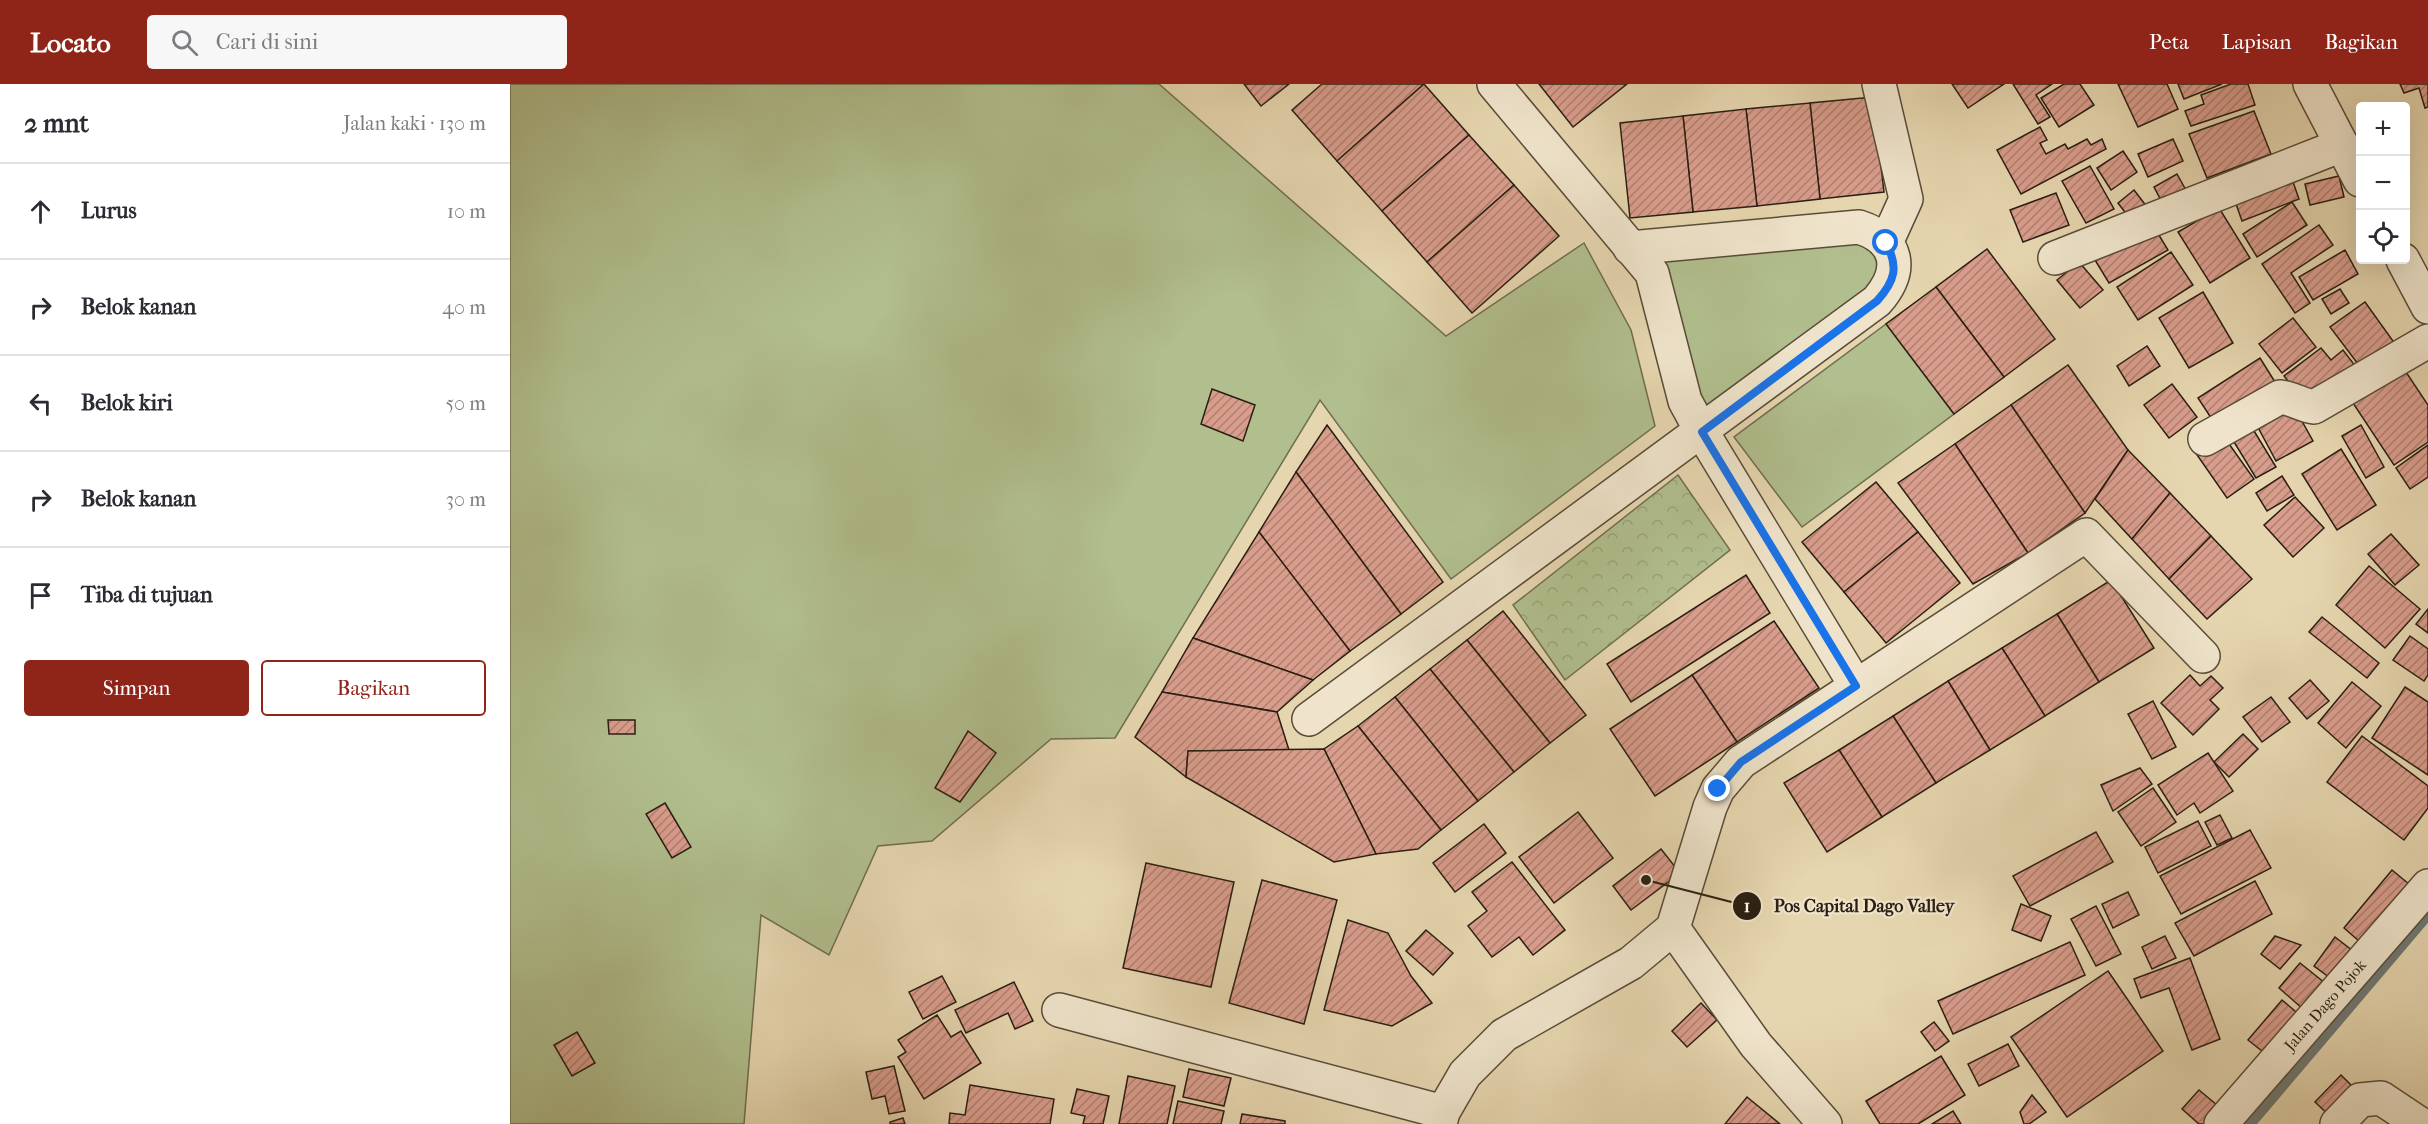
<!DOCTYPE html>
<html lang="id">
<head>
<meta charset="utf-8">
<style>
	body { margin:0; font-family:"IM FELL French Canon",serif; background:#f7f7f7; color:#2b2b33 }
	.controls { position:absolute; right:18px; top:18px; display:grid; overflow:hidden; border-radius:6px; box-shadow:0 6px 24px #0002 }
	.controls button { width:54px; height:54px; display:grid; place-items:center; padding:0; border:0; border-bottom:2px solid #e1e1e2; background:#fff; color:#2b2b33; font:30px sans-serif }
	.stop { position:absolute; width:18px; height:18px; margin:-14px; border:4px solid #1a73e8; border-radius:50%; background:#fff }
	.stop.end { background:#1a73e8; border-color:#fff; box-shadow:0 2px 6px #0008 }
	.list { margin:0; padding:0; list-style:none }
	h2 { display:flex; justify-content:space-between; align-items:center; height:78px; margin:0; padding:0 24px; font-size:26px }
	h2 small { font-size:20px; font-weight:400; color:#7c7c81 }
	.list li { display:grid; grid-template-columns:39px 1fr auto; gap:18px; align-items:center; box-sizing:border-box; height:96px; padding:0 24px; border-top:2px solid #e1e1e2 }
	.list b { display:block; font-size:22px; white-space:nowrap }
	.list em { font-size:20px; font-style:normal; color:#7c7c81 }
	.actions { display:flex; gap:12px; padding:18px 24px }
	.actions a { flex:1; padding:14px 0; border:2px solid #8f2418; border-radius:6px; text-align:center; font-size:21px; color:#8f2418 }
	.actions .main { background:#8f2418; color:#fff }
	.icon { flex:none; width:33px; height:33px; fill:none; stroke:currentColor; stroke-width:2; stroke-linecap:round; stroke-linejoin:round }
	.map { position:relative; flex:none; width:1918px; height:1040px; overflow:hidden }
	header { display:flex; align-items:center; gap:36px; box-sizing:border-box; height:84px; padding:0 30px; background:#8f2418; color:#fff }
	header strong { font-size:28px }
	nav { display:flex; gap:33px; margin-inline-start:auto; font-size:21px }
	.search { width:420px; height:54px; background:#f7f7f7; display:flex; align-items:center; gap:15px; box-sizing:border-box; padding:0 21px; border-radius:6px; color:#7c7c81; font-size:22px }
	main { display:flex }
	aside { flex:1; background:#fff }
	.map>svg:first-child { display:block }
	.green { fill:#b1be8d; stroke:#6e6e50; stroke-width:1.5 }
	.forest { fill:url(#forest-crowns); stroke:#6e6e50; stroke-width:1.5 }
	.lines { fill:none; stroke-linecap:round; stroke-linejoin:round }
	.stream { stroke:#6e7975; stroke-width:14 }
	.building { fill:url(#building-hatch); stroke:#2a1e12; stroke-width:1.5 }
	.minor-casing { stroke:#594c39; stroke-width:36 }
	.minor { stroke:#efe4cb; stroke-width:33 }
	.route { stroke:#1a73e8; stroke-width:8 }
	.labels { text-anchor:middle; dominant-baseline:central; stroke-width:4.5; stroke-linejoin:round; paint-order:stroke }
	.street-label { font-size:16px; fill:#2a1e12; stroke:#efe4cb }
	.leader { fill:none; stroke:#2a1e12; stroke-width:2 }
	.callout-dot { fill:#2a1e12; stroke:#efe4cb; stroke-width:2 }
	.mark-label { font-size:18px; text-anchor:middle; font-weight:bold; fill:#fff }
	.callout-label { font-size:18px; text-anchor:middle; font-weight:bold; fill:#2a1e12; stroke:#efe4cb; stroke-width:4.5; stroke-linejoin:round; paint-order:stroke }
</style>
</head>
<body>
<header>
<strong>Locato</strong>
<div class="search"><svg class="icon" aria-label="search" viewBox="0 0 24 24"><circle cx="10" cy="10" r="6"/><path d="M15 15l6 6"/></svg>Cari di sini</div>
<nav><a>Peta</a><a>Lapisan</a><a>Bagikan</a></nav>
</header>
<main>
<aside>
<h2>2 mnt<small>Jalan kaki · 130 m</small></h2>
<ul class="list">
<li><svg class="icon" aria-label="ahead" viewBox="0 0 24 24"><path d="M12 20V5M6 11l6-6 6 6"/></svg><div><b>Lurus</b></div><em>10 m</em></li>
<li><svg class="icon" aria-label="right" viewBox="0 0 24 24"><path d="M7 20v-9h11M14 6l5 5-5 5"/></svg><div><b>Belok kanan</b></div><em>40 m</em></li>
<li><svg class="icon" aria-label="left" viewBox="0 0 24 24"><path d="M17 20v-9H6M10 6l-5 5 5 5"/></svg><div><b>Belok kiri</b></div><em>50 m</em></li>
<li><svg class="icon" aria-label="right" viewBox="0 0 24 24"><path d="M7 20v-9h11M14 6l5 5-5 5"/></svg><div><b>Belok kanan</b></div><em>30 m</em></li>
<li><svg class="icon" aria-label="arrive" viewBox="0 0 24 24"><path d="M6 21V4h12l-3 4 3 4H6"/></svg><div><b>Tiba di tujuan</b></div></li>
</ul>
<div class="actions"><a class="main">Simpan</a><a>Bagikan</a></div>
</aside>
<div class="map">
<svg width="1918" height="1040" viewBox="0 0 1918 1040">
	<defs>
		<pattern id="forest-crowns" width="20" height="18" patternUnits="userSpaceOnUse" patternTransform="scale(1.5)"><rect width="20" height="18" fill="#b1be8d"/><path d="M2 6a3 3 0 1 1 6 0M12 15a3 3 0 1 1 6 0" fill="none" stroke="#98a379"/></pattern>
		<pattern id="building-hatch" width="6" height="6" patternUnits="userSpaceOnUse" patternTransform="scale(1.5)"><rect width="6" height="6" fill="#d99d8c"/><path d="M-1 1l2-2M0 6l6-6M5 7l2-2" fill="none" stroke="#b07f71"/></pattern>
	</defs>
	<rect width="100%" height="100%" fill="#e6d6af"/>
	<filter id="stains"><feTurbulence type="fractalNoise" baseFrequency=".00333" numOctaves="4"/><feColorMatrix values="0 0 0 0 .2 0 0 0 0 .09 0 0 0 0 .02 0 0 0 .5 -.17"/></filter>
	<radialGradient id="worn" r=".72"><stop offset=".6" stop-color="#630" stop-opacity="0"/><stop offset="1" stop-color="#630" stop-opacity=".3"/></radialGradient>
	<g class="green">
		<path d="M0,0H649L936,252L1074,159L1121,246L1145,342L941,495L810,316L605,654L541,655L422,757L368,762L319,871L251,831L234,1040H0Z"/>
		<path d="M1348,150L1377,187L1194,338L1133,169Z"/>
		<path d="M1376,240L1444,330L1292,443L1224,353Z"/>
	</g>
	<path class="forest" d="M1168,391L1220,466L1055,596L1003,521Z"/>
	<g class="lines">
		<path class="stream" d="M1738,1040L1918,828"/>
	</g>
	<g class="building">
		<path d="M734,0H779L751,22Z"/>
		<path d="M812,0H914L827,77L782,26Z"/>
		<path d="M914,0L959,51L872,127L827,77Z"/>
		<path d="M1029,0H1117L1063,43Z"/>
		<path d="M1442,0H1494L1458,24Z"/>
		<path d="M1503,0H1542L1526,11L1540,33L1528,40Z"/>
		<path d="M1554,0H1570L1584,21L1549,43L1531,14Z"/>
		<path d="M1608,0H1657L1668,25L1628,43Z"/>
		<path d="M1668,0H1712L1674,15Z"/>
		<path d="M1721,0H1738L1745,21L1681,42L1675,27L1694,20L1691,11Z"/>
		<path d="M1890,0H1918V23L1915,24L1909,4L1894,9Z"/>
		<path d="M1363,13L1374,108L1310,115L1300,19Z"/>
		<path d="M1300,19L1310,115L1247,122L1236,25Z"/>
		<path d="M1236,25L1247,122L1183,128L1173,32Z"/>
		<path d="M1744,27L1761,70L1697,94L1679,50Z"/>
		<path d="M1173,32L1183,128L1120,134L1110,39Z"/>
		<path d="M1530,43L1537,56L1530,59L1536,70L1555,60L1558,65L1577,55L1581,61L1592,55L1596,65L1511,110L1487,66Z"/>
		<path d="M959,51L1004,101L917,178L872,127Z"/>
		<path d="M1663,55L1673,77L1638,93L1628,70Z"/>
		<path d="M1613,67L1627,88L1601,106L1587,84Z"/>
		<path d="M1580,82L1604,125L1576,139L1552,97Z"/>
		<path d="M1667,90L1677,108L1653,120L1644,103Z"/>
		<path d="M1829,92L1834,113L1800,121L1795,100Z"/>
		<path d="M1782,95L1789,115L1732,137L1725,117Z"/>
		<path d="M1004,101L1049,152L962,229L917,178Z"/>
		<path d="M1624,106L1637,123L1621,136L1608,119Z"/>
		<path d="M1546,109L1559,141L1513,158L1500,126Z"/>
		<path d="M1782,118L1797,141L1747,173L1733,150Z"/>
		<path d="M1709,124L1740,174L1700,199L1668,148Z"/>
		<path d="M1809,141L1823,161L1781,189L1800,219L1785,229L1752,180Z"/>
		<path d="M1644,143L1658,166L1599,199L1585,176Z"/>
		<path d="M1477,165L1545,255L1494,293L1426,203Z"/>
		<path d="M1835,166L1848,190L1803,216L1789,193Z"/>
		<path d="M1661,168L1683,201L1628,236L1607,203Z"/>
		<path d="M1569,178L1593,206L1570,224L1547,196Z"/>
		<path d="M1426,203L1494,293L1444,330L1376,240Z"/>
		<path d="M1830,205L1839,219L1821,230L1812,215Z"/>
		<path d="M1693,208L1723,259L1679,284L1649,234Z"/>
		<path d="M1855,218L1888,264L1854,288L1820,243Z"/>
		<path d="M1783,234L1806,263L1772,289L1749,260Z"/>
		<path d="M1637,262L1650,282L1619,302L1607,282Z"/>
		<path d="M1811,264L1821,276L1833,266L1846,283L1797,321L1774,292Z"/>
		<path d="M1750,274L1770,306L1709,346L1688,314Z"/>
		<path d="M1890,279L1918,321V358L1884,381L1839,313Z"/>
		<path d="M1558,281L1618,366L1575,429L1501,321Z"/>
		<path d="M1662,300L1687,333L1659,354L1634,321Z"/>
		<path d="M702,305L745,321L733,357L691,340Z"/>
		<path d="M1779,314L1803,357L1766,377L1743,334Z"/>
		<path d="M1501,321L1575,429L1518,469L1445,360Z"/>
		<path d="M817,341L933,498L891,530L786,388Z"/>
		<path d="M1851,341L1874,383L1856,394L1832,352Z"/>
		<path d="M1741,342L1766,383L1746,394L1721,353Z"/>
		<path d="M1712,350L1744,395L1717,414L1685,368Z"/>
		<path d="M1445,360L1518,469L1463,500L1388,399Z"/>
		<path d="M1918,361V393L1900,405L1886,384Z"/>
		<path d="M1831,365L1866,421L1827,446L1792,390Z"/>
		<path d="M1618,366L1660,409L1622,455L1585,415Z"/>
		<path d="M786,388L891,530L840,567L749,448Z"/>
		<path d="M1772,392L1784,411L1757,427L1746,409Z"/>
		<path d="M1366,398L1408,448L1334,508L1292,458Z"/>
		<path d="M1660,409L1701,452L1659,495L1622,455Z"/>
		<path d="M1785,413L1814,444L1783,473L1754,441Z"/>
		<path d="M749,448L840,567L803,596L683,554Z"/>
		<path d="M1408,448L1450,499L1376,559L1334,508Z"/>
		<path d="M1881,450L1909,481L1885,501L1858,470Z"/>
		<path d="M1701,452L1742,495L1697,535L1659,495Z"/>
		<path d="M1859,482L1910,525L1875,564L1826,521Z"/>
		<path d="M1236,491L1260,529L1121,618L1097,580Z"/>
		<path d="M1601,496L1644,564L1589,598L1547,530Z"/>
		<path d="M1918,525V549L1906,540Z"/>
		<path d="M993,527L1076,631L1040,659L957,556Z"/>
		<path d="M1547,530L1589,598L1535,632L1492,564Z"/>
		<path d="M1812,533L1869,579L1857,594L1799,548Z"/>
		<path d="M1264,537L1309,604L1227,658L1182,591Z"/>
		<path d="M1900,552L1918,565V591L1914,597L1883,576Z"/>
		<path d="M683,554L803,596L767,628L652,608Z"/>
		<path d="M957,556L1040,659L1004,688L920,585Z"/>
		<path d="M1492,564L1535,632L1480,666L1438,597Z"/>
		<path d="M920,585L1004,688L968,717L885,613Z"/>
		<path d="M1182,591L1227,658L1145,712L1100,645Z"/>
		<path d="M1680,591L1690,602L1701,592L1713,604L1700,616L1709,625L1683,651L1651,619Z"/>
		<path d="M1800,596L1819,617L1797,635L1779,614Z"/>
		<path d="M1438,597L1480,666L1426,699L1383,632Z"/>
		<path d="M1842,598L1871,622L1836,664L1808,639Z"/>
		<path d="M1895,603L1918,618V691L1862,654Z"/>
		<path d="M652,608L767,628L779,666L678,667L676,693L625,653Z"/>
		<path d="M885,613L968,717L931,746L848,642Z"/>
		<path d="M1761,613L1780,638L1752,658L1733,633Z"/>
		<path d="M1643,617L1666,663L1642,675L1618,630Z"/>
		<path d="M1383,632L1426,699L1372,733L1329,666Z"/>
		<path d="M98,636H125V650H99Z"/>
		<path d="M848,642L931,746L908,765L866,770L814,665Z"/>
		<path d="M458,647L486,669L450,718L425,704Z"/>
		<path d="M1733,650L1748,665L1719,693L1704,678Z"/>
		<path d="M1852,652L1918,702V724L1894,756L1817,698Z"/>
		<path d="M814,665L866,770L824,778L676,693L678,667Z"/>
		<path d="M1329,666L1372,733L1317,768L1274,699Z"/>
		<path d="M1698,669L1723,707L1690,729L1684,719L1667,731L1648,701Z"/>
		<path d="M1630,684L1642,700L1603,727L1591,701Z"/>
		<path d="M1643,704L1666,738L1631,762L1608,728Z"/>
		<path d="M155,719L181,763L162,774L136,730Z"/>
		<path d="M1068,728L1103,774L1044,819L1009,773Z"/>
		<path d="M1710,731L1722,754L1707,761L1695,738Z"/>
		<path d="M1688,737L1701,762L1648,789L1635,763Z"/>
		<path d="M974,740L996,769L945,808L923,779Z"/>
		<path d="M1740,746L1761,784L1671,830L1650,792Z"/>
		<path d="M1586,748L1603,778L1520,822L1503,792Z"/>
		<path d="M1151,765L1170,789L1121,826L1103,802Z"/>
		<path d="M1002,778L1055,846L1023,871L1009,853L982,873L958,842L977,827L962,808Z"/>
		<path d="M636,779L724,798L701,903L613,884Z"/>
		<path d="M1882,786L1905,805L1857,864L1834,844Z"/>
		<path d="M752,796L827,816L794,940L719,919Z"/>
		<path d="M1745,797L1762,830L1684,872L1665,839Z"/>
		<path d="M1618,808L1629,831L1603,844L1592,820Z"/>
		<path d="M1511,820L1541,832L1531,857L1502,846Z"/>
		<path d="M1586,822L1611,870L1586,882L1561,835Z"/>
		<path d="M838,836L878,849L901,892L922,919L882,942L814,926Z"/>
		<path d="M916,846L943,869L923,891L896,867Z"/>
		<path d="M1655,852L1666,874L1642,885L1632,863Z"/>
		<path d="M1765,852L1791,861L1770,885L1751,870Z"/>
		<path d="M1825,853L1848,871L1827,899L1804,882Z"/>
		<path d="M1560,858L1575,891L1443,950L1428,917Z"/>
		<path d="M1680,874L1710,955L1682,966L1659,904L1631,914L1624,895Z"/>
		<path d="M1790,879L1815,899L1793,925L1769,904Z"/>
		<path d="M1598,887L1653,967L1557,1033L1501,953Z"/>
		<path d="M432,892L446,918L413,935L399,908Z"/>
		<path d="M504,898L523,937L505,945L498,929L456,949L445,926Z"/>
		<path d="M1772,916L1791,932L1757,971L1738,956Z"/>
		<path d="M1191,919L1207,936L1177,963L1162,947Z"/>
		<path d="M427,931L441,953L451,947L471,979L414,1015L388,973L396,968L388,956Z"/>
		<path d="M1424,938L1439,957L1425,967L1411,948Z"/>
		<path d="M67,948L85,979L62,992L44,961Z"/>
		<path d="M1498,960L1509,982L1469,1002L1458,980Z"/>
		<path d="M1431,972L1455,1011L1408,1040H1370L1356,1017Z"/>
		<path d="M384,982L395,1027L379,1030L375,1012L362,1015L356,988Z"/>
		<path d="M679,985L721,994L714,1022L673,1013Z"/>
		<path d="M1831,991L1850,1010L1824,1036L1805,1018Z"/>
		<path d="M618,992L665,1002L657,1040H609Z"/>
		<path d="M460,1001L544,1015L540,1040H439L440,1029L455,1031Z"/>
		<path d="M567,1005L599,1012L593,1040H573L575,1032L561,1029Z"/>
		<path d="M1689,1006L1713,1026L1701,1040H1689L1672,1025Z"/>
		<path d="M1522,1011L1536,1028L1519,1040H1514L1510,1028Z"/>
		<path d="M1237,1013L1270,1040H1215Z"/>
		<path d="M668,1017L714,1027L711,1040H663Z"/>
		<path d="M1443,1027L1451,1040H1422Z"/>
		<path d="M732,1030L775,1037V1040H730Z"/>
		<path d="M393,1034L395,1040H380V1038Z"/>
	</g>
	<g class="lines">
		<g class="minor-casing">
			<g id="minor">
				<path d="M984,0L1142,189L1175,317L1192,348L1346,602"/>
				<path d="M1369,0L1396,115L1376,159"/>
				<path d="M1800,0L1850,96"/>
				<path d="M1545,174L1832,61"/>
				<path d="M1893,176L1918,223"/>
				<path d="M1695,355L1770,313C1782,314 1791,321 1804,323L1918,257"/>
				<path d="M799,635L1367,217C1394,186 1389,156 1349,143L1120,164"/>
				<path d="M1163,844L1246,961L1315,1040"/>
				<path d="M549,926L933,1028"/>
				<path d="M930,1040L933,1028L955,990L994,951L1121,879L1163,844L1200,723L1208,705L1231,678L1576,451L1693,572"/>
				<path d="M1711,1040L1918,802"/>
				<path d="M1827,1040L1850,1016L1871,1014L1910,1040"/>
			</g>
		</g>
		<use href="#minor" class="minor"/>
	</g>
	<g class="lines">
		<path class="route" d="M1208,705L1231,678L1346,602L1192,348L1367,217C1385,197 1389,183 1376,159"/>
	</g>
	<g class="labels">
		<g class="street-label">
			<text transform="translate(1815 921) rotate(-49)">Jalan Dago Pojok</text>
		</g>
	</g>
	<path class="leader" d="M1136 796L1237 822"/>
	<g class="callout-dot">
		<circle cx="1136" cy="796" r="6"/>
		<circle cx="1237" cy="822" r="15"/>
	</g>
	<g class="mark-label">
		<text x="1237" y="828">1</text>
	</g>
	<g class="callout-label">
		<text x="1354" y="828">Pos Capital Dago Valley</text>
	</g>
	<rect width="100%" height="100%" filter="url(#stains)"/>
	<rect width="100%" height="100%" fill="url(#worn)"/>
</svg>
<div class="controls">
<button>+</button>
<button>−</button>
<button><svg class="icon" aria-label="locate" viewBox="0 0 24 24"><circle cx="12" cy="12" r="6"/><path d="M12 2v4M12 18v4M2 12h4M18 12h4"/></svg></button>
</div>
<div class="stop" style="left:1376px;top:159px"></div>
<div class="stop end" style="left:1208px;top:705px"></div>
</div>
</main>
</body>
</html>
